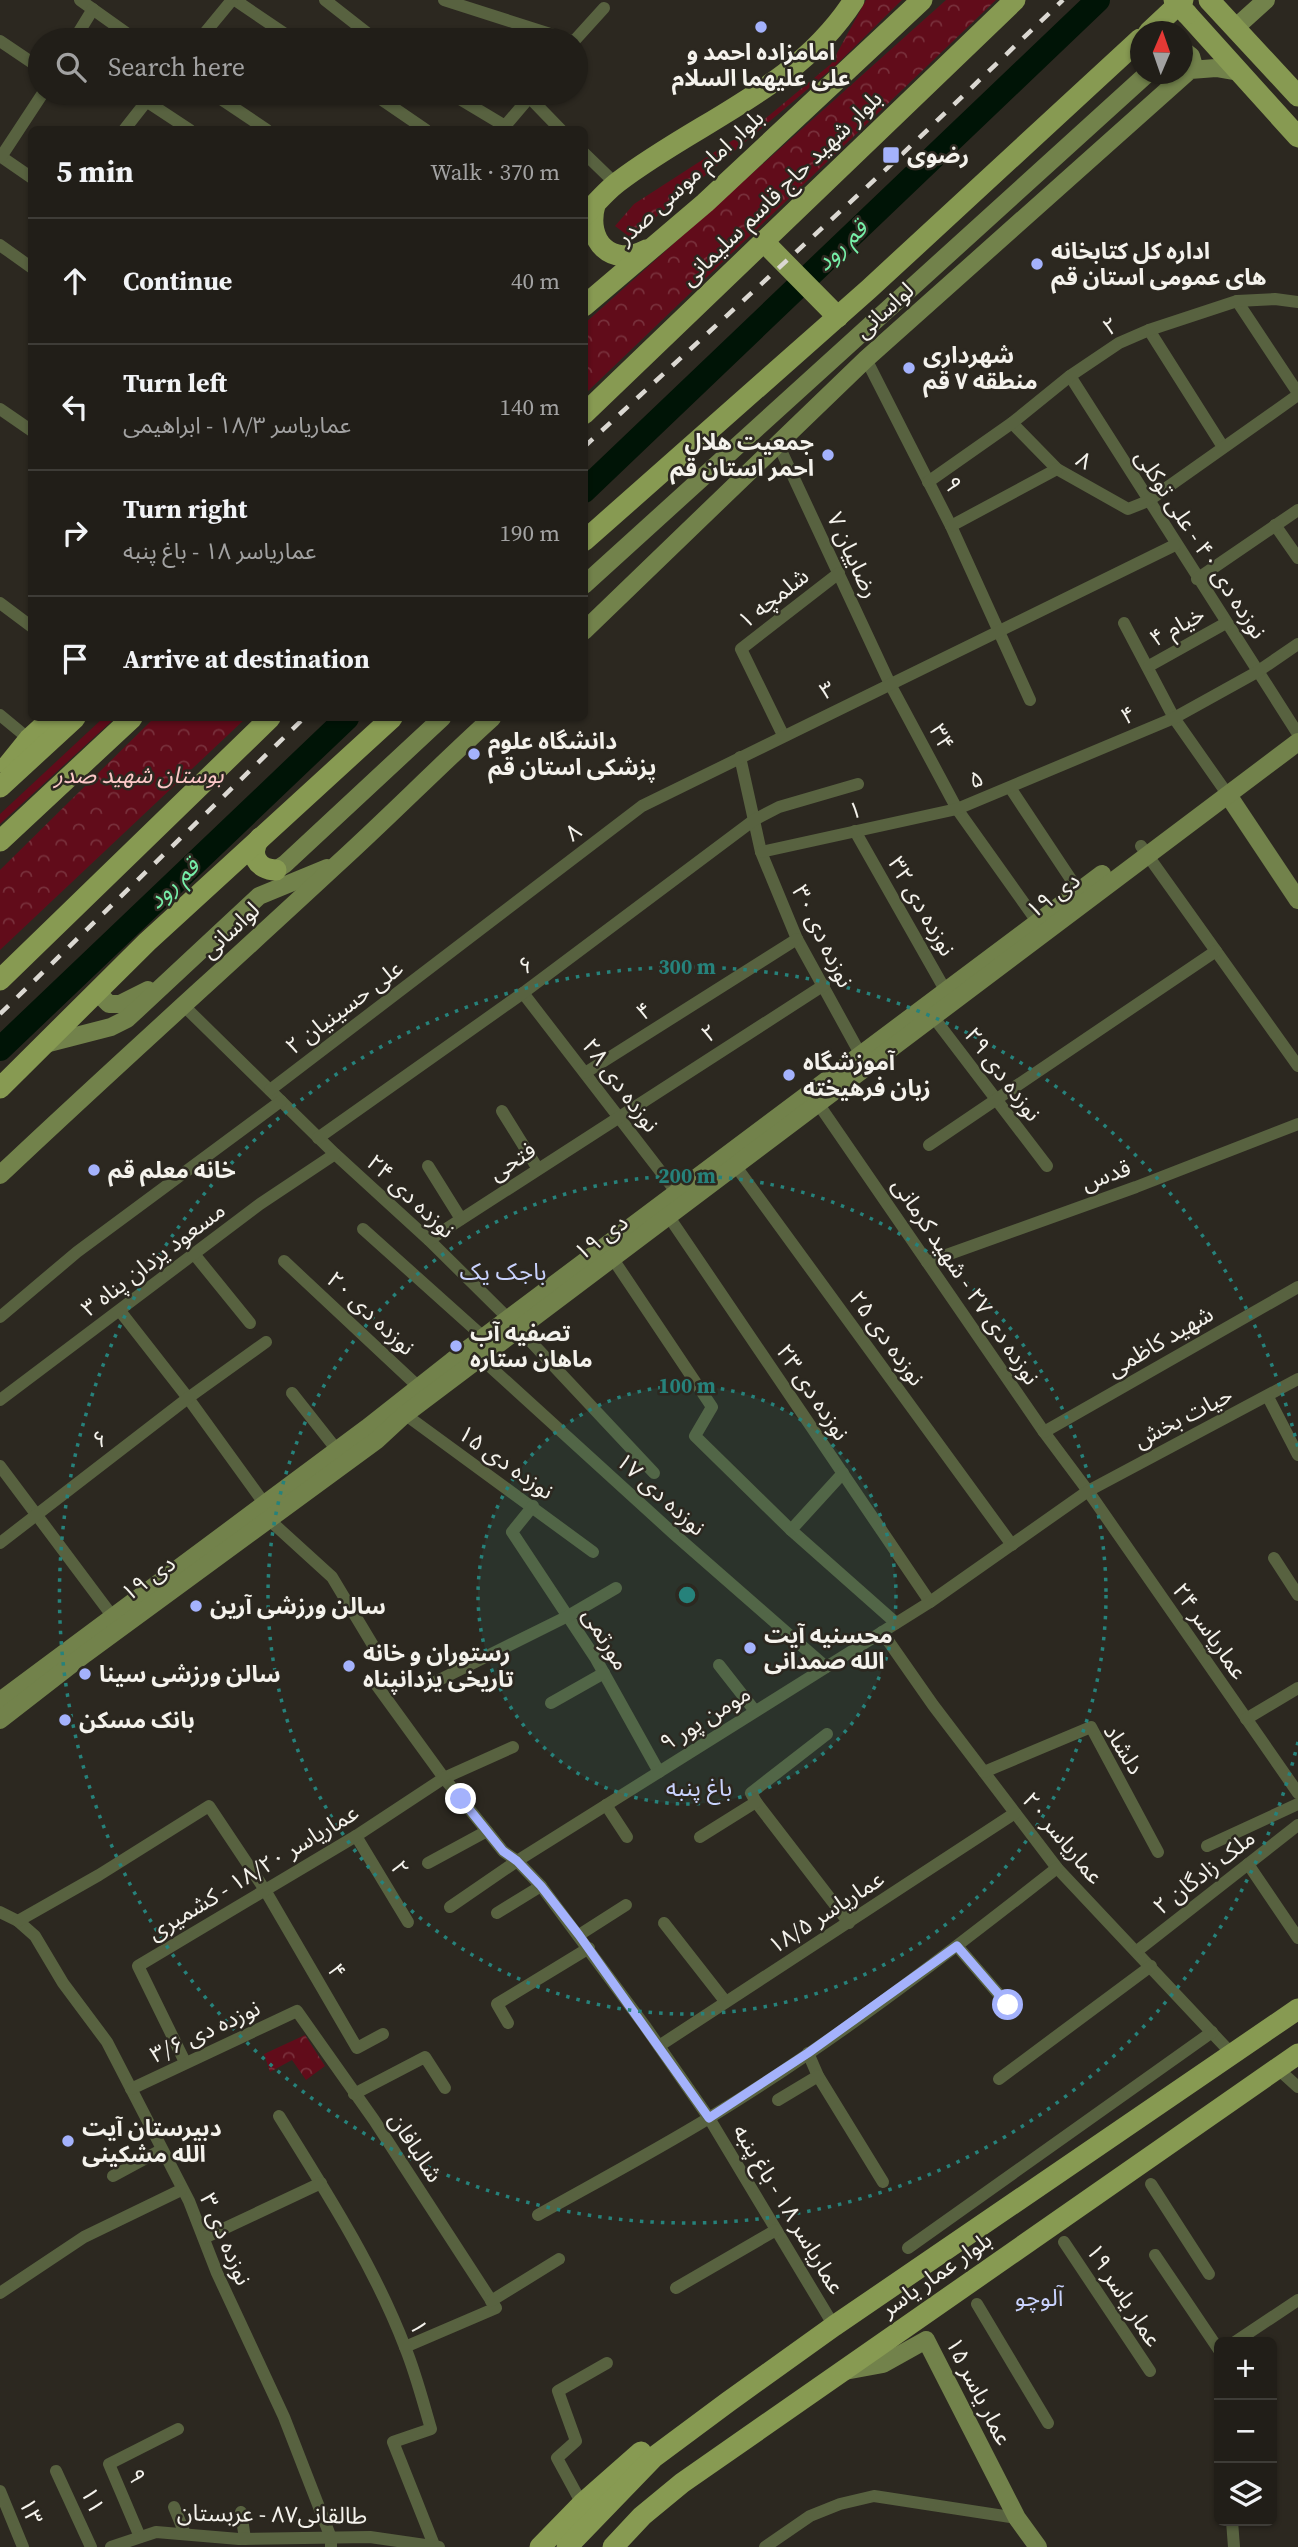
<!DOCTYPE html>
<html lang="en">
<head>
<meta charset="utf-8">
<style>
	body { margin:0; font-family:"Source Serif 4","Noto Sans Arabic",serif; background:#292721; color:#f1f3f6 }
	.controls { position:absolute; right:21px; bottom:21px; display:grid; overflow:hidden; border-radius:10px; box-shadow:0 2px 5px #0004 }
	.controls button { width:63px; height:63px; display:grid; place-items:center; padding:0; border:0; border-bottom:2px solid #3e3c37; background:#211e18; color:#f1f3f6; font:35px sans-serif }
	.compass { position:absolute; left:1130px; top:21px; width:63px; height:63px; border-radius:50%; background:#211e18; box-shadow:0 2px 5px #0004; rotate:2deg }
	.stop { position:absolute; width:21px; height:21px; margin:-16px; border:5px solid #a4b2fc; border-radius:50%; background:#fff }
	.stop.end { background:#a4b2fc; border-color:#fff; box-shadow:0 2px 7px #0008 }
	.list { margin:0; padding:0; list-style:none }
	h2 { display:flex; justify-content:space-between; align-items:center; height:91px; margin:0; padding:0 28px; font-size:30px }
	h2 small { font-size:23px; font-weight:400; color:#a2a2a2 }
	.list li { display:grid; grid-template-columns:46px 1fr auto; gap:21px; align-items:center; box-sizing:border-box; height:126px; padding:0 28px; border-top:2px solid #3e3c37 }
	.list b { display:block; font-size:26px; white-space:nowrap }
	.list p { margin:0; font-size:23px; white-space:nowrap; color:#a2a2a2 }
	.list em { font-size:23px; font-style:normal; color:#a2a2a2 }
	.icon { flex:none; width:38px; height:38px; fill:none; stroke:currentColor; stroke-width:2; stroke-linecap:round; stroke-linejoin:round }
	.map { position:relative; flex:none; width:1298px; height:2547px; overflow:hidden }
	.search { position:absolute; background:#211e18; box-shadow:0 2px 5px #0004; left:28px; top:28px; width:560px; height:77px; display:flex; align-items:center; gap:18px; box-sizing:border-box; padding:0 24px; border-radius:38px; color:#a2a2a2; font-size:26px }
	.panel { position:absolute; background:#211e18; box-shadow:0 2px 5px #0004; left:28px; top:126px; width:560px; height:595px; border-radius:10px }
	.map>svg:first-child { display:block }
	.grass { fill:#610c1a }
	.park { fill:url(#park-crowns) }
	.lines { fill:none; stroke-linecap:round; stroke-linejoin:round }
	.river { stroke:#001406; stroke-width:24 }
	.street { stroke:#586240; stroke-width:12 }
	.secondary { stroke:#72824b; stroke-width:18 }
	.primary { stroke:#879a52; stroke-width:21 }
	.rail { stroke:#dbd8d2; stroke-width:4.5; stroke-dasharray:12 12; stroke-linecap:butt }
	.primary-bridge { stroke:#879a52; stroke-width:21 }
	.route { stroke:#a4b2fc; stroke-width:9 }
	.ring { fill:none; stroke:#26827b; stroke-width:3.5; stroke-dasharray:3.5 7 }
	.poi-dot { fill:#a4b2fc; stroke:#2c2820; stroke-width:2.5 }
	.labels { text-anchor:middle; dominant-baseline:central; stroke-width:5; stroke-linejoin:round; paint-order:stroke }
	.poi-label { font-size:23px; font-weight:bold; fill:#f4f2ec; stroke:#2c2820; text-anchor:start }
	.street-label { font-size:23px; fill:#f4f2ec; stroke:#2c2820 }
	.park-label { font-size:23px; font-style:italic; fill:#fbc7c7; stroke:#2c2820 }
	.water-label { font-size:24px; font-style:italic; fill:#76eea8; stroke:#2c2820 }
	.neighbourhood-label { font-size:24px; fill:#c9d2fd; stroke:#2c2820 }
	.centre { fill:#26827b; stroke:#2c2820; stroke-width:3.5 }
	.ring-label { font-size:21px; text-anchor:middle; font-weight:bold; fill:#26827b; stroke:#2c2820; stroke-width:5; stroke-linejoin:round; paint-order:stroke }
</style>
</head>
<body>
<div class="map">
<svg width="1298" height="2547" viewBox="0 0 1298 2547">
	<defs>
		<pattern id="park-crowns" width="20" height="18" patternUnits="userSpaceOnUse" patternTransform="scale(1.75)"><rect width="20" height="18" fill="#610c1a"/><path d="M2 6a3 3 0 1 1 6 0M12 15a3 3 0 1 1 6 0" fill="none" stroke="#78303b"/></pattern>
	</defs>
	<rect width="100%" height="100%" fill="#2c2820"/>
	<path class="grass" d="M103,718H115L0,824V814Z"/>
	<g class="park">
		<path d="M866,0H902L834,67L631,238L615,226L634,204L761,122L831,64Z"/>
		<path d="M946,0H996L585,394V323Z"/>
		<path d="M154,718H246L0,950V870Z"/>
		<path d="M305,2035L325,2066L306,2080L292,2060L270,2072L264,2054Z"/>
	</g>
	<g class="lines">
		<g class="river">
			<path d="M584,491L1098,0"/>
			<path d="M0,1049L347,718"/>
		</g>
		<g class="street">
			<path d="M80,0L136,40"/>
			<path d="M235,0L294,40"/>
			<path d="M325,0L376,40"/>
			<path d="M444,0L569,40"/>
			<path d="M74,40L93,9"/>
			<path d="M199,40L232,0"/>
			<path d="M575,40L604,8"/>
			<path d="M0,41L40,68"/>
			<path d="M212,93L267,130"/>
			<path d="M372,93L426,130"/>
			<path d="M450,93L505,126L533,93"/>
			<path d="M529,97L561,130"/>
			<path d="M146,101L190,130"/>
			<path d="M124,130L153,93"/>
			<path d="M584,153L616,184"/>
			<path d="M0,156L32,178"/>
			<path d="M1,157L43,93"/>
			<path d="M0,245L32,268"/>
			<path d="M1237,301L1298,393"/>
			<path d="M1149,330L1223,447"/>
			<path d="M866,359L951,526L1030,700"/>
			<path d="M1070,376L1298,734"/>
			<path d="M0,409L32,431"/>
			<path d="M1012,423L1057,469L1128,509L1148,501L1298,395"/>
			<path d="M778,444L890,684L957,809L1041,927"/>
			<path d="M928,482L1012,423L1070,376L1119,343L1149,330L1237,301L1275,299L1298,302"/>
			<path d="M1275,525L1298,558"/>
			<path d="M951,526L1057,469"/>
			<path d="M1197,579L1298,510"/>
			<path d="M0,603L32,627"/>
			<path d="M1124,623L1174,718L1228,795"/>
			<path d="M1149,666L1226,623"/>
			<path d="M0,715L29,739"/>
			<path d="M783,735L741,649L839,573"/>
			<path d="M740,757L761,852L797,939L863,1059"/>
			<path d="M1011,789L1082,896"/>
			<path d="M855,831L948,995"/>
			<path d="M1141,846L1298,1066"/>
			<path d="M761,852L957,809L1174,718L1257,672L1298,644"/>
			<path d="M523,993L681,1198"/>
			<path d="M184,1006L335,1154L429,1240L519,1329L654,1473"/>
			<path d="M928,1010L1047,1166"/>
			<path d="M585,1073L797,939"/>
			<path d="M270,1090L642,806L1175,545"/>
			<path d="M815,1099L1044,1432L1088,1491L1298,1793"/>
			<path d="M502,1111L538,1169"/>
			<path d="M318,1138L523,993L754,820L779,807L858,784"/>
			<path d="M929,1145L1216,951"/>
			<path d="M732,1161L1012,1545"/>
			<path d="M428,1166L461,1219"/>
			<path d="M665,1211L930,1602"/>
			<path d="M363,1229L489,1342"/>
			<path d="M429,1240L824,985"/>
			<path d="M194,1254L250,1323"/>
			<path d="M613,1259L712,1407L695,1436L791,1530L896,1623"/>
			<path d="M284,1261L424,1392"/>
			<path d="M927,1262L1136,1187L1298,1124"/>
			<path d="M120,1311L188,1398L264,1503"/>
			<path d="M0,1317L77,1252L281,1101"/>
			<path d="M474,1352L674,1534L826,1667"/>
			<path d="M292,1393L337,1450"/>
			<path d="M1268,1397L1298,1455"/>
			<path d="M0,1400L260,1204L335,1154"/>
			<path d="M399,1410L593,1552"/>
			<path d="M1044,1432L1298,1287"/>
			<path d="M0,1466L113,1617"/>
			<path d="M533,1506L512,1532L596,1659L659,1772"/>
			<path d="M265,1516L332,1577L377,1652"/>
			<path d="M791,1530L843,1473"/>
			<path d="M0,1543L188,1398L266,1342"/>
			<path d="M1274,1558L1298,1595"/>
			<path d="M882,1632L933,1705L1057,1868L1232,2054"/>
			<path d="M719,1665L755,1711"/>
			<path d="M375,1683L444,1778L487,1831L503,1851L517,1861L541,1886L645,2026L709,2118L834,2326"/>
			<path d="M431,1684L568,1616L616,1588"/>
			<path d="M551,1703L604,1673"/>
			<path d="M1246,1719L1298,1688"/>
			<path d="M984,1772L1091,1727L1158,1852"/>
			<path d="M756,1802L849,1923"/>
			<path d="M606,1805L627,1837"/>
			<path d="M356,1836L408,1922"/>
			<path d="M700,1837L756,1802L751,1793L827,1734"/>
			<path d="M1207,1846L1298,1804"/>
			<path d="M428,1863L487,1831"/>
			<path d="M1248,1864L1298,1938"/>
			<path d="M450,1907L517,1861L930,1602L1088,1491L1298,1379"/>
			<path d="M0,1912L18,1921L35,1936L63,1983L107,2042L189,2201L217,2273L284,2417L331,2538V2547"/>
			<path d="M497,1913L541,1886"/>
			<path d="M18,1921L99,1875L209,1806L265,1890L357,2048L383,2034"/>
			<path d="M664,1923L725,2001"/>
			<path d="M579,1935L626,1905"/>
			<path d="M957,1946L1008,2005"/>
			<path d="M1137,1951L1298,1825"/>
			<path d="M508,2023L497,2004L589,1948"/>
			<path d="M659,2046L1015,1813"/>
			<path d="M808,2053L818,2076L883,2182"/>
			<path d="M185,2062L138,1966L356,1836L444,1778L513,1747"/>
			<path d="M1277,2068L1298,2087"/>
			<path d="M999,2079L1151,1966"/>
			<path d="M131,2089L297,2011L374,2120L496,2308L405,2347"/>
			<path d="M354,2094L425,2057L445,2088"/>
			<path d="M778,2100L818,2076"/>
			<path d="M279,2116C325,2190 374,2266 405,2347C416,2374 423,2402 431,2429L393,2442L434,2545"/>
			<path d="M113,2176L161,2150"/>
			<path d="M1151,2184L1209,2274"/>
			<path d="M538,2215C595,2183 653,2152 709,2118C831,2044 945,1956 1057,1868"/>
			<path d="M204,2238L321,2183"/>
			<path d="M1064,2242L1150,2371"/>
			<path d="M908,2248L1212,2032"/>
			<path d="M1155,2255L1219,2350"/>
			<path d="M676,2288L776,2230"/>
			<path d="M0,2293L84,2237L181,2190"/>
			<path d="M491,2301L559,2259"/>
			<path d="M977,2304L1048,2423"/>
			<path d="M1235,2342L1298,2300"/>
			<path d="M56,2471L91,2547"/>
			<path d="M0,2491L23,2547"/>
			<path d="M582,2504L557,2458L576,2441L558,2391L607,2363"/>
			<path d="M174,2507L185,2534"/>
			<path d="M241,2512L245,2539"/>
			<path d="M1232,2521L1234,2547"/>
			<path d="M140,2537L109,2464L178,2429"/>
			<path d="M111,2547L156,2532L239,2539L370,2537L439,2547"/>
			<path d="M765,2547L810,2516L840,2504L874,2496L1017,2518"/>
		</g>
		<g class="secondary">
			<path d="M1235,28L1266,0"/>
			<path d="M1182,49L1191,56L1193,63L1190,70"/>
			<path d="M584,585L1147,74"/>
			<path d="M584,631L866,359L1190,70L1216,68L1239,72"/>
			<path d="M1228,795L1298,900"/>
			<path d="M276,870L285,864L442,718"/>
			<path d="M97,992L109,1004H120L148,990"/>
			<path d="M45,1044L111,1027L127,1019L259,896L327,868"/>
			<path d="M0,1175C110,1071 223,970 334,867C388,818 439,766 492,718"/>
			<path d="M0,1701L367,1428L452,1361L1102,874"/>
			<path d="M0,1720L85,1654L377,1440L404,1415L1298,742"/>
			<path d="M845,2371L883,2364L926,2340L1017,2518L1038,2547"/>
		</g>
		<g class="primary">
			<path d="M1209,0L1298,96"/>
			<path d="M1187,14L1298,137"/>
			<path d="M1149,32L1183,0"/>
			<path d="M595,205C585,241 611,268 646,250"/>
			<path d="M584,216C595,204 606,191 618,182C699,120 797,89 854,0"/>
			<path d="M763,241L838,317"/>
			<path d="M584,306L705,203L922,0"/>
			<path d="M584,414L1015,0"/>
			<path d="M584,541L869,289L1140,39"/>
			<path d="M8,765L29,739L52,718"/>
			<path d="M0,787L75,718"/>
			<path d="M260,838C248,853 257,870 276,870"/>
			<path d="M0,841L132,718"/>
			<path d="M0,980L270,718"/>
			<path d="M0,1088L147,942L392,718"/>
			<path d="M540,2547L582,2504L641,2452"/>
			<path d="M567,2547L654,2457L728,2402L834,2326L1298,2009"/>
			<path d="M613,2547L642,2516L682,2483L1298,2054"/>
		</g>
		<g class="rail">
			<path d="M584,447L895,161L1063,0"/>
			<path d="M0,1014L304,718"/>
		</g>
		<path class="primary-bridge" d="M1174,0L1187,14"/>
	</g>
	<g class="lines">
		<path class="route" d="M461,1799L503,1851L517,1861L541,1886L579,1935L709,2118L808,2053L957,1946L1008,2005"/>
	</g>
	<circle cx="687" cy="1595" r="209" fill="#26827b" fill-opacity=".12"/>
	<g class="ring">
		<circle cx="687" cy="1595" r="209"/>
		<circle cx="687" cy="1595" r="419"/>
		<path d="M1298 1742A628 628 0 1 1 1298 1448"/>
	</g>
	<g class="poi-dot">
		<circle cx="761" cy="27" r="7"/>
		<rect x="882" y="146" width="18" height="18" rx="3.5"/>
		<circle cx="1037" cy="264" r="7"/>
		<circle cx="909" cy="368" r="7"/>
		<circle cx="828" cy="455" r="7"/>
		<circle cx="474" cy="754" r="7"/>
		<circle cx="789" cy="1075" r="7"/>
		<circle cx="94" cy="1170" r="7"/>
		<circle cx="456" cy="1346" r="7"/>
		<circle cx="196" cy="1606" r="7"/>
		<circle cx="750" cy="1648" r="7"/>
		<circle cx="349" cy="1666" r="7"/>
		<circle cx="85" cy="1674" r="7"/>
		<circle cx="65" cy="1720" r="7"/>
		<circle cx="68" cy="2141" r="7"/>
	</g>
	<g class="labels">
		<g class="poi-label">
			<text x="761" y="52" text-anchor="middle">امامزاده احمد و<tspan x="761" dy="26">علی علیهما السلام</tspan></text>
			<text x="907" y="155">رضوی</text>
			<text x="1051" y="251">اداره کل کتابخانه<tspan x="1051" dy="26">های عمومی استان قم</tspan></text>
			<text x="923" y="355">شهرداری<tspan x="923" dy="26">منطقه ۷ قم</tspan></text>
			<text x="814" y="442" text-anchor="end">جمعیت هلال<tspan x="814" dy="26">احمر استان قم</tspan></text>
			<text x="488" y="741">دانشگاه علوم<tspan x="488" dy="26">پزشکی استان قم</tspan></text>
			<text x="803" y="1062">آموزشگاه<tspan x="803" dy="26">زبان فرهیخته</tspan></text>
			<text x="108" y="1170">خانه معلم قم</text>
			<text x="470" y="1333">تصفیه آب<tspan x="470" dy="26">ماهان ستاره</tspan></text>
			<text x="210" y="1606">سالن ورزشی آرین</text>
			<text x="764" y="1635">محسنیه آیت<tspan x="764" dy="26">الله صمدانی</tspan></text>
			<text x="363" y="1653">رستوران و خانه<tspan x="363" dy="26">تاریخی یزدانپناه</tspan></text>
			<text x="99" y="1674">سالن ورزشی سینا</text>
			<text x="79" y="1720">بانک مسکن</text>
			<text x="82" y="2128">دبیرستان آیت<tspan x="82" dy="26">الله مشکینی</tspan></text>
		</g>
		<g class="street-label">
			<text transform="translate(690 177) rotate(-42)">بلوار امام موسی صدر</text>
			<text transform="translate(781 188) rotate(-44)">بلوار شهید حاج قاسم سلیمانی</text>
			<text transform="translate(884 310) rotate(-42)">لواسانی</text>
			<text transform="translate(1110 326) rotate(-29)">۲</text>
			<text transform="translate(1084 460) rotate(29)">۸</text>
			<text transform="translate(953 484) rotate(63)">۹</text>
			<text transform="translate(1201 544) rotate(57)">نوزده دی ۴۰ - علی توکلی</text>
			<text transform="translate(853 555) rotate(65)">۷ رضاییان</text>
			<text transform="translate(773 598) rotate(-38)">۱ شلمچه</text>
			<text transform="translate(1177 626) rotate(-29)">۴ خیام</text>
			<text transform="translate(827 690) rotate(-26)">۳</text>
			<text transform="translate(1128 715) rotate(-23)">۴</text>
			<text transform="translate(942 737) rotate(62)">۳۴</text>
			<text transform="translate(976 779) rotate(-21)">۵</text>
			<text transform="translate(855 810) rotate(-12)">۱</text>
			<text transform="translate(573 832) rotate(-37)">۸</text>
			<text transform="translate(1053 895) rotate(-37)">۱۹ دی</text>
			<text transform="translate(922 906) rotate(60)">نوزده دی ۳۲</text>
			<text transform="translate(230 930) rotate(-43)">لواسانی</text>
			<text transform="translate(823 936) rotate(64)">نوزده دی ۳۰</text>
			<text transform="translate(526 965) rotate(-37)">۶</text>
			<text transform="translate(344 1007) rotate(-37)">۲ علی حسینیان</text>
			<text transform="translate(644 1011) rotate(-33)">۴</text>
			<text transform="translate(709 1033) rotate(-33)">۲</text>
			<text transform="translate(1003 1074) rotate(53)">نوزده دی ۲۹</text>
			<text transform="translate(621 1085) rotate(53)">نوزده دی ۲۸</text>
			<text transform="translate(512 1161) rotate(-33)">فتحی</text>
			<text transform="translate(1106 1175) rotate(-20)">قدس</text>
			<text transform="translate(411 1196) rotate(43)">نوزده دی ۲۴</text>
			<text transform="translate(601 1237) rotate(-37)">۱۹ دی</text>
			<text transform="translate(153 1259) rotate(-37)">۳ مسعود یزدان پناه</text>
			<text transform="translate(966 1281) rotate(56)">نوزده دی ۲۷ - شهید کرمانی</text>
			<text transform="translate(371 1313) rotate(43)">نوزده دی ۲۰</text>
			<text transform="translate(887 1338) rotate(54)">نوزده دی ۲۵</text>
			<text transform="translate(1160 1341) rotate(-30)">شهید کاظمی</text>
			<text transform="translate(813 1392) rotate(56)">نوزده دی ۲۳</text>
			<text transform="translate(1183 1417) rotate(-27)">حیات بخش</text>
			<text transform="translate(100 1439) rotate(-38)">۶</text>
			<text transform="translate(506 1462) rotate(35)">نوزده دی ۱۵</text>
			<text transform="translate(661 1494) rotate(42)">نوزده دی ۱۷</text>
			<text transform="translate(148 1578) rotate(-36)">۱۹ دی</text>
			<text transform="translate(1210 1631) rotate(55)">عماریاسر ۲۴</text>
			<text transform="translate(606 1639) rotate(59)">مورتمی</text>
			<text transform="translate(705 1718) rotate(-32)">مومن پور ۹</text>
			<text transform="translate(1124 1749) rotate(58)">دلشاد</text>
			<text transform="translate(1063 1838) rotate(50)">عماریاسر ۲۰</text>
			<text transform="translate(400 1868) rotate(58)">۲</text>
			<text transform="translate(253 1872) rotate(-31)">عماریاسر ۱۸/۲۰ - کشمیری</text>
			<text transform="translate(1204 1872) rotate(-38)">۲ ملک زادگان</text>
			<text transform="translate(826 1912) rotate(-33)">عماریاسر ۱۸/۵</text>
			<text transform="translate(337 1971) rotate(60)">۴</text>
			<text transform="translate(205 2031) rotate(-25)">نوزده دی ۳/۶</text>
			<text transform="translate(416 2147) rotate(57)">شالبافان</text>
			<text transform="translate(789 2209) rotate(59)">عماریاسر ۱۸ - باغ پنبه</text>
			<text transform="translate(226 2239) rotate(67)">نوزده دی ۳</text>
			<text transform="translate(936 2274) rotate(-35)">بلوار عمار یاسر</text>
			<text transform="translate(1124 2295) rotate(57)">عمار یاسر ۱۹</text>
			<text transform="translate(419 2327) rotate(66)">۱</text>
			<text transform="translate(979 2391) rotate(63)">عمار یاسر ۱۵</text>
			<text transform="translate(137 2476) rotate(67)">۹</text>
			<text transform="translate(93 2500) rotate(65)">۱۱</text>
			<text transform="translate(31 2511) rotate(67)">۱۳</text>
			<text transform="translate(272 2514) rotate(1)">طالقانی۸۷ - عربستان</text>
		</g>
		<g class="park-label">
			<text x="139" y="775">بوستان شهید صدر</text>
		</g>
		<g class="water-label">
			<text transform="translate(841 245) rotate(-44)">قم رود</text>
			<text transform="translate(173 883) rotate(-44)">قم رود</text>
		</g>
		<g class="neighbourhood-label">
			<text x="503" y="1271">باجک یک</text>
			<text x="699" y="1787">باغ پنبه</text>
			<text x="1039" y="2297">آلوچو</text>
		</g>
	</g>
	<circle cx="687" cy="1595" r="10" class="centre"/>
	<g class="ring-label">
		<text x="687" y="974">300 m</text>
		<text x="687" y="1183">200 m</text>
		<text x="687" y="1393">100 m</text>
	</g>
</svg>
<div class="controls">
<button>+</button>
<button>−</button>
<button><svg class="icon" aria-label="layers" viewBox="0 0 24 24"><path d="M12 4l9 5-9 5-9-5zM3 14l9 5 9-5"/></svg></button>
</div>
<svg class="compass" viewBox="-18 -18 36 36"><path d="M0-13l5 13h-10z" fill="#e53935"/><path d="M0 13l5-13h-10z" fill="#a2a2a2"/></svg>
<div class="stop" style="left:1008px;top:2005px"></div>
<div class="stop end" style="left:461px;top:1799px"></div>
<div class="search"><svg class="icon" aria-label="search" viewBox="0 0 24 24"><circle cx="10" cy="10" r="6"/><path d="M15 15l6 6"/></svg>Search here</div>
<section class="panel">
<h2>5 min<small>Walk · 370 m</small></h2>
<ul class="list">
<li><svg class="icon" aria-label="ahead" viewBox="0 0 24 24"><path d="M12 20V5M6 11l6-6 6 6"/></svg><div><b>Continue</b></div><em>40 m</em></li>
<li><svg class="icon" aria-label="left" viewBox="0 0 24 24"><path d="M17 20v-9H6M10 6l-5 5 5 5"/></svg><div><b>Turn left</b><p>عماریاسر ۱۸/۳ - ابراهیمی</p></div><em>140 m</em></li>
<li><svg class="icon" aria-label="right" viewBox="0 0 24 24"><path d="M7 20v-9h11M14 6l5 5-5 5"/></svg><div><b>Turn right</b><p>عماریاسر ۱۸ - باغ پنبه</p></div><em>190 m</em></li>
<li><svg class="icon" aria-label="arrive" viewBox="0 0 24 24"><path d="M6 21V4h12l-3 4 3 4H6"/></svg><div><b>Arrive at destination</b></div></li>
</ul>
</section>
</div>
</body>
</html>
